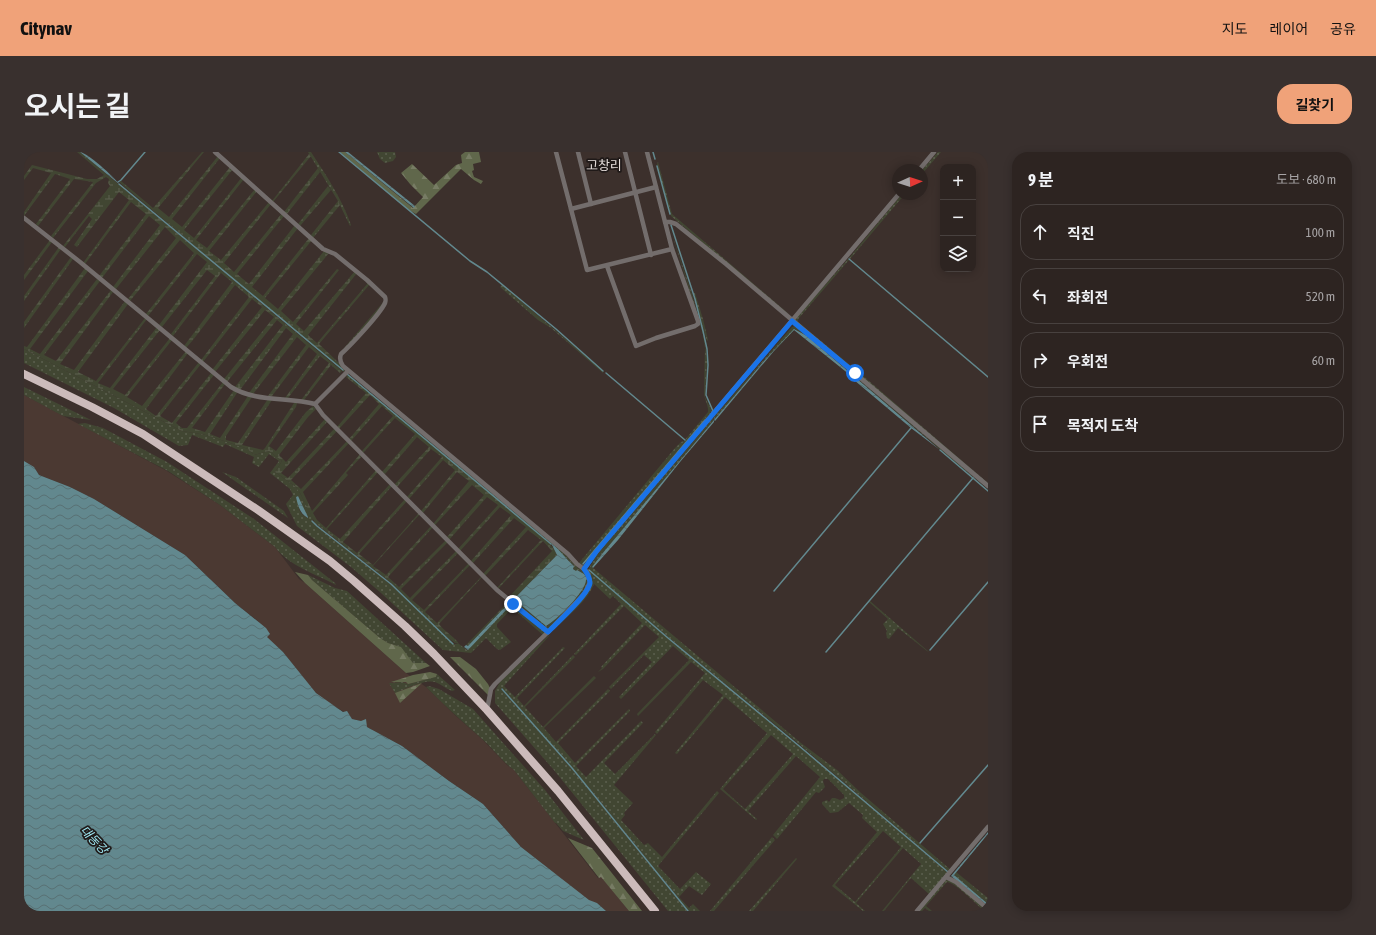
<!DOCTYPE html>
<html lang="ko">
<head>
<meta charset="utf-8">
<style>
	body { margin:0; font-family:"Asap Condensed","Noto Sans KR",sans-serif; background:#39302e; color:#f1f3f6 }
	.controls { position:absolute; right:12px; top:12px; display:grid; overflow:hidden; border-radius:8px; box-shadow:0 2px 10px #0003 }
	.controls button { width:36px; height:36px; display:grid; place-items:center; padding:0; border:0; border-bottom:1px solid #48413f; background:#2d2421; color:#f1f3f6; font:20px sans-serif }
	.compass { position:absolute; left:868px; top:12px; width:36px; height:36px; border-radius:50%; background:#2d2421; box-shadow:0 2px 10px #0003; rotate:87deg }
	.stop { position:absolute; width:12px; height:12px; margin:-9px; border:3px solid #1a73e8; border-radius:50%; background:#fff }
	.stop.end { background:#1a73e8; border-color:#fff; box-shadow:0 1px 4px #0008 }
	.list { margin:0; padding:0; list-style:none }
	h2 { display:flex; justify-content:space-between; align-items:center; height:52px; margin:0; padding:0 16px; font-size:17px }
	h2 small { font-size:13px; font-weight:400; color:#a7a4a5 }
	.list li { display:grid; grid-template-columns:26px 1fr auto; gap:12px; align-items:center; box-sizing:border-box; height:56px; margin:0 8px 8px; padding:0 8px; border:1px solid #48413f; border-radius:16px }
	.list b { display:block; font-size:15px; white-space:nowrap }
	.list em { font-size:13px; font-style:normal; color:#a7a4a5 }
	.icon { flex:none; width:22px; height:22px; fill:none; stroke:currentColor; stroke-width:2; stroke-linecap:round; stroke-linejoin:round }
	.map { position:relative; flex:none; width:964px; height:759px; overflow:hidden; border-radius:16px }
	header { display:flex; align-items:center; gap:24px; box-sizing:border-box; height:56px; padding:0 20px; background:#f0a279; color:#111 }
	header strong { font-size:19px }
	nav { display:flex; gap:22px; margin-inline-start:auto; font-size:14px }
	.intro { display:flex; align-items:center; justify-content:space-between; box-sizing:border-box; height:96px; padding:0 24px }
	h1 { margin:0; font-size:28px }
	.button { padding:10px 18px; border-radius:16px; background:#f0a279; color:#111; font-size:14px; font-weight:700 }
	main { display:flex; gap:24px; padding:0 24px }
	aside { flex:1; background:#2d2421; border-radius:16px; box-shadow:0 2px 10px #0003 }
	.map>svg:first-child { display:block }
	.built { fill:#4b3932 }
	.grass { fill:url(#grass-dots); fill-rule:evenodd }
	.forest { fill:url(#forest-firs) }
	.wetland { fill:url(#wetland-marsh) }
	.water { fill:url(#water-waves) }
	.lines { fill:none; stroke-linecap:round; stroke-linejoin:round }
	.stream { stroke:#62888e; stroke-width:1.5 }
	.street { stroke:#736d6c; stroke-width:4.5 }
	.highway { stroke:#cbb; stroke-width:8 }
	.route { stroke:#1a73e8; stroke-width:5 }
	.labels { text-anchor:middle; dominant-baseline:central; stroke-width:3.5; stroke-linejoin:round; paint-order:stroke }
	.water-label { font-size:12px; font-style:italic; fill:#9ee7f3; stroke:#1f1918 }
	.quarter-label { font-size:13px; fill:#e5dddb; stroke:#1f1918 }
</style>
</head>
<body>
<header>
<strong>Citynav</strong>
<nav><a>지도</a><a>레이어</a><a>공유</a></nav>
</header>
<div class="intro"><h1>오시는 길</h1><a class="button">길찾기</a></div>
<main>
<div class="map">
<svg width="964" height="759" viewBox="0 0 964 759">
	<defs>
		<pattern id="grass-dots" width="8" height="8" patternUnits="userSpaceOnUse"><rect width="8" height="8" fill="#414632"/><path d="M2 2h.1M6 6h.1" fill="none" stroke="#5c604f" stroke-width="1.8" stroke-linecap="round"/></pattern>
		<pattern id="forest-firs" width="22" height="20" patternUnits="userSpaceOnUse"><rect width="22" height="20" fill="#60674b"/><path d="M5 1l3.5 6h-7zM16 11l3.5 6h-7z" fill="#777c64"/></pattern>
		<pattern id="wetland-marsh" width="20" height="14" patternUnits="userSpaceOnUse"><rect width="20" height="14" fill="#414632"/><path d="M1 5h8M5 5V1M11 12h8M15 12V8" fill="none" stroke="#5c604f"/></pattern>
		<pattern id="water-waves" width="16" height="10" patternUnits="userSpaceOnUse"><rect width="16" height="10" fill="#62888e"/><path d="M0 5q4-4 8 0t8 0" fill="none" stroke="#587073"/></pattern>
	</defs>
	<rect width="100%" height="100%" fill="#3c302c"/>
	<path class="built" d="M0,243L143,319L196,353L251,395L275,427L281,431L382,521L402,535L432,564L458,587L483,613L490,618L574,726L577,724L605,759H582L573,751L565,749L497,695L459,652L425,629L378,594L343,575L337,569L328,567L324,562L301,549L288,537L259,500L242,485L234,469L211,451L161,403L70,347L46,335L15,323L10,315L0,309Z"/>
	<g class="grass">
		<path d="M284,0H287C302,23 318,47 327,73L326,74L314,49Z"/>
		<path d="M353,0H371L372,5L369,9L361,11L356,7Z"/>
		<path d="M914,0H917L898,22V18Z"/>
		<path d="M634,10L648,62L765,162L761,160L647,64L633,12Z"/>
		<path d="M878,42H881L826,107L825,106Z"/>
		<path d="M646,76L668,142L680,184L683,209L681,245L688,259L558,413L555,411L651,296L657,290L660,289L684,260C685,254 680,247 680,241L681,196L679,182Z"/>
		<path d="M824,107L825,108L775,166L774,168V170L831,217L964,331V333L772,170V166Z"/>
		<path d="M478,133L579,219V221L527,176L514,168L476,135Z"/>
		<path d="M669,141H671L679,167L684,188L683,189Z"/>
		<path d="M361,148L354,159L315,204L321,195Z"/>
		<path d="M771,174L918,297L964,338L783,184L771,177L740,209L690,268V265L768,175Z"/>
		<path d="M0,197L150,275L158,279L182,283L224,297L230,303L245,299L258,309L251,320L272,335L276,341L288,364L289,367L288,369L291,373L366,432L430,492H435L443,498L485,455L488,454L518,477L521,480V482L519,483L488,456L473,472V475L487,490L476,498L473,497L462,486L447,501L419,498L357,441L327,415L273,374L262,352L269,343L266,337L246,321L255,309L245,302L235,315L228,311L230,305L201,292L199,295L168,283L164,293L155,294L90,256L0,211ZM274,344L284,365V366C274,361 274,355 274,344Z"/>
		<path d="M324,222L536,397L555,417L556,416L564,424L562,425L561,423L554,418L552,420L549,416L550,414L530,394Z"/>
		<path d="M0,235L67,268L39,264L0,243Z"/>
		<path d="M689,266L690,268L578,402L568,415L777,591L813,618L837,641L927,718L906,743L887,726L860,759H858L897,712L879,696L832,751L841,759H839L808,734L853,680L838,666L839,663L825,651L814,660L806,661L798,652V650L803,648L805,650L808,646H811L816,648L820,646V643L804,627H800L799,629L801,635L795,641L792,640L753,687L749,683L796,625L772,604L724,659L733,667L732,668L696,637L743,581L701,545L653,602L651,601L699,543L679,528L633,582L631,580L681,521L667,510L614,564L613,562L665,508L649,494L597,547L595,545L628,510L620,503L587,537L585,535L635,485L621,473L579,517L574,520L578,516L577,515L618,471L600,454L552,503L550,502L597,452L589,444L586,447L570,432C563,449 547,461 535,473H534L559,447L565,438L566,435L564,418L572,404ZM565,418L644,485L775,592L924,719L923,720L774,593L644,486ZM747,583L769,602L721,657L699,637ZM859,679L877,695L831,750L811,733Z"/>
		<path d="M61,271L79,276L143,310L230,367L311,431L312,433C292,422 265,414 251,395L196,353L144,319L54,272Z"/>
		<path d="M198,320L212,325L260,359L264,366Z"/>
		<path d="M284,423L311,436L323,439L402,511H389L374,494L364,491L356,486L288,428Z"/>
		<path d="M565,426L561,438L525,477H523L487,448L497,453L523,474L539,460L562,428Z"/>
		<path d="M846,449L905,500L903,499L874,476L865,487L863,486L862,481L863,479L859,472L864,467L845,450Z"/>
		<path d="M526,483L480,534L491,545L539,495L541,496L493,546L500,554L549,503L551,505L501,555L519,575L570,524L572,526L520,576L532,590L584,537L586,539L534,591L551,611L605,557L606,559L552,614L562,625L617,569L619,571L580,611L591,622L631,582L632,583L590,633L609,651L600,661L601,663L597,668L620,693L624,691L638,705L693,639L695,641L634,714L656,737L672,720L687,732L678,743L665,734L655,745L665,756L669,752L676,759H665L571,643L478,536L477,537L547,616L663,759H644L529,617L471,551V539L476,530L524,484Z"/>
		<path d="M413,522L431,538L428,539C422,537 417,532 411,530C401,527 381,537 371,541L365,531L378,530L384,532L412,525Z"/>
		<path d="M405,534L415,537L449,557L521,638L560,688L539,679L532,671H531L490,618C477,609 469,596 457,586C438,569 420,553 402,535Z"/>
		<path d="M748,685L751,688L690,759H686Z"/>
		<path d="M772,706L773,707L729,759H725Z"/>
		<path d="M932,720L964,746V752L930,723Z"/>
		<path d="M922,728L928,729L964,759H960C952,752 932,731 923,730L902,754L908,759H905L901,756L898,759H895Z"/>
	</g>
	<g class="forest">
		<path d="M316,0H321L389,56L399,45L386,32L377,21L388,12L410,33L432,13L438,11L437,3L441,0H455L457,10L449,12L450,18L448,19L450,25L459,29L457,32L450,28L437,17L392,62L385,58Z"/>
		<path d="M271,420L284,423L288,428L356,486L364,491L377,495L389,511H402L406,514L389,520L382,521L281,431Z"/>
		<path d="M426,505H436L452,517L464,532L466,536L464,543Z"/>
		<path d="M406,520L413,522L412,525L384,532L382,530H367L389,523Z"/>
		<path d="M398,531L376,551L371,541Z"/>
		<path d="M544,686L568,696L618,759H605L577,725L575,726Z"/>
	</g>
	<g class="wetland">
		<path d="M53,0H56L318,219L316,221L307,213L280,248H277L305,211L296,204L264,246H261L293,202L285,195L248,244H244L282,193L273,185L229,242L225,241L269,182L262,176L216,238L211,235L259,173L253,168L203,230L200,227L250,165L241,158L191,220L188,218L238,155L228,147L179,210L177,208L225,145L211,133L169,188L162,196L160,194L208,130L197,121L149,184L147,182L191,124L183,118L138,175L135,173L183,110L173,102L124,164L122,162L170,101L156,88L106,149L104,147L152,86L141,75L92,137L89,135L136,73L125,64L78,126L75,124L122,62L107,50L61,112L59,111L105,48L95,40L53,95L50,93L68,67L65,64L41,95L39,94L86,34L84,31L85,27L82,25L72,31L29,86L27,84L69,30L50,27L14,74L12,72L46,27L31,22L0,64V60L27,21L9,16L0,28V24L8,13L63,27H73L80,23Z"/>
		<path d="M178,0H180L134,56L145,65L194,4L196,6L148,67L158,75L206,15L209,17L160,78L170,86L218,25L220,27L172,88L183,96L231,37L233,39L185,99L197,108L245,50L247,52L200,111L210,120L258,61L260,64L213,122L225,132L271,73L274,76L228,135L239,144L285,86L288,88L241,146L254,157L300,99L305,101L257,159L269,170L313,117L315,118L272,172L280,179L331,119L333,121L284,183L293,191L344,131L346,132L295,192L315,211L321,218L320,220L95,30L97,29L129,56Z"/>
		<path d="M285,2L287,4L249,50L248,49Z"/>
		<path d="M294,16L296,20L263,62L260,60Z"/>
		<path d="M304,34L307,38L276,74L274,72Z"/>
		<path d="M314,49L316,53L289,86L287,83Z"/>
		<path d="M26,88L28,90L0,128V123Z"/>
		<path d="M35,95L37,97L0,149V144Z"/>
		<path d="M47,105L49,107L0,176V170Z"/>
		<path d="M61,116L64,119L6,197L16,202L73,127L76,129L20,203L32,209L87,138L89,140L36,212L50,218L101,149L104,152L54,220L72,229L121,166L123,167L74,231L86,236L133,175L136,178L89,237L101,243L146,186L148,188L103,245L118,254L162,199L164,201L122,257L132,264L175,210L177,212L136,264L148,271L187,221L190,223L152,271L158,276H163L199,230L201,232L168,276L181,280L210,238L213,241L186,282L196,286L224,244L228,245L202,284V288L214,291L244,247L248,248L218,293L239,298L241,296L270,251H273L272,255L245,294L252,299L282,260L289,254L292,257L284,265L255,303L262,310L301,267L303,270L257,321L264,326L310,277L313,279L267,328L277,337L323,289L325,291L279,340L288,359L336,302L338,304L322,321L324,323L289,361L293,368L302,376L352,318L354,320L303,377L316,387L366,332L368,334L319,390L333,401L381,347L383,349L335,402L349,413L395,361L396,362L349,414L362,423L407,374L409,375L364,425L375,435L422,388L424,390L377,437L386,446L432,399L434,401L388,448L400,458L445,411L446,413L401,460L413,471L457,425H458L415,472C420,479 433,487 435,492L431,491L424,486L366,430L291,371L276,341L272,335L251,320L258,309L245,299L230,303L224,297L182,283L158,279L150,275L0,197V194L3,195Z"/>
		<path d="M324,223L522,388L530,397L533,403L489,448L484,446L528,399L519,389L474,437L473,436L517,388L504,378L461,424L459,422L502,375L490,366L449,411L447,409L487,363L476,355L436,399L434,397L474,353L463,345L425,388L423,385L460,343L448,333L411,373L409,372L445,329L433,320L399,361L397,359L431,318L419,308L385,347L383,345L418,305L407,297L373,335L371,332L405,295L393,285L361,322L358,320L391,282L371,266L339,301L338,299L369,264L358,254L327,289L325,287L355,252L346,243L315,277L313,275L342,241L322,225Z"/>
		<path d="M484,450L486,452L478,458L444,494L442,493Z"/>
	</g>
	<g class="water">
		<path d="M56,0C64,1 90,25 95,32Z"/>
		<path d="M321,0H324L391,54L390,56Z"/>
		<path d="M770,177L783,184L916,298L887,276L830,228L826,223L770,178L750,199L691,269L690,268L740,209Z"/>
		<path d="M690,268V270L656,310L594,388L569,416L568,415L578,402Z"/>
		<path d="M0,309L10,315L15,323L46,335L70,347L161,403L211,451L242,476L246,482L243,485L259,500L292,541L319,560L323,559L328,567L337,569L342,567L343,575L378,594L425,629L459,652L497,695L565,748L573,751L582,759H0Z"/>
		<path d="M274,344L284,365V366C276,362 274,354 272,345Z"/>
		<path d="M527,391C536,398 542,407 550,414L549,417L552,419L553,418L560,422L562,425L564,424L565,426L562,428C562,439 532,469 522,474L497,453L489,448L533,403Z"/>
		<path d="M486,452L488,454L485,455L444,498L440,495L442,493L444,494L478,458Z"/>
		<path d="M964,680V682L930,723L964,752V754L927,724Z"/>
	</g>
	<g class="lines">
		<g class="stream">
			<path d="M315,0L446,109L463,120L532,177L579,219"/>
			<path d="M629,0L631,7"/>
			<path d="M633,14L646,62"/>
			<path d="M94,30L97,28L121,0"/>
			<path d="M95,32L319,218"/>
			<path d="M647,73L671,147L679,179L683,197L684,213L682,243L689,259L688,260"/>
			<path d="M825,107L964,225"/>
			<path d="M582,221L661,288"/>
			<path d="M323,222L527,392"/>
			<path d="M916,298L964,339"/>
			<path d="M288,369L293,374L367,432L429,492"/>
			<path d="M559,412L681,268"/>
			<path d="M565,418L644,486L774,593L924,720"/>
			<path d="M750,439L887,276"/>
			<path d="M906,498L964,430"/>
			<path d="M802,500L949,326"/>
			<path d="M478,537L548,616L664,759"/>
			<path d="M896,691L964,613"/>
		</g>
		<g class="street">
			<path d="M191,0L299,97L311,102L343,128L361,145C362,148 362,148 361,151C356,162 327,193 317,202C315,207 316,210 319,214L544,402L553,412L560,417"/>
			<path d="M532,0L563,118L648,97"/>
			<path d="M554,0L567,52"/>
			<path d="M601,0L627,103"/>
			<path d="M895,18L910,0"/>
			<path d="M547,57L632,35"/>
			<path d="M0,66L56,110L207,235C231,250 264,245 291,252L299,263L473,438L524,480"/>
			<path d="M641,70H646L652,72L702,112L964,334"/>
			<path d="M583,114L612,194L632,186L671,174L674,172V169L648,97L623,0"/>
			<path d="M291,252L324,219"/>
			<path d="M463,558L467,537L471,532L524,480L561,441L566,430L563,420L560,417L572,400L875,42"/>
			<path d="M922,725L932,730L964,757"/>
			<path d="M893,759L964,675"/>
		</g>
		<path class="highway" d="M0,222L68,255L119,282L234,358L306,409L330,429L381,474L410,502L463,558L534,639L631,759"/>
	</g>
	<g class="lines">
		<path class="route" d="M489,452L524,480C533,471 564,443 566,431C566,425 563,421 560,417L572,400L768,169L831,221"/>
	</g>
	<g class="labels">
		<g class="water-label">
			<text transform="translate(70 688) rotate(46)">대동강</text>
		</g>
		<g class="quarter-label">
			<text x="580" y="13">고창리</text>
		</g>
	</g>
</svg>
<div class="controls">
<button>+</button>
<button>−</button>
<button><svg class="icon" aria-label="layers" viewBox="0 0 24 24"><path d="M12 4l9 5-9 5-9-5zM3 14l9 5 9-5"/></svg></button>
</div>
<svg class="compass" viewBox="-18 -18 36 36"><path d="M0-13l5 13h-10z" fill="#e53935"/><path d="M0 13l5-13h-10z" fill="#a7a4a5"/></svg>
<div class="stop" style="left:831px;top:221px"></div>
<div class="stop end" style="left:489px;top:452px"></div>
</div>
<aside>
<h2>9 분<small>도보 · 680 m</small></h2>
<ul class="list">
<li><svg class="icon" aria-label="ahead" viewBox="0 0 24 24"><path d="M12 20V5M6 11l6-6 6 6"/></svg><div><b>직진</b></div><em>100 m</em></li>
<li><svg class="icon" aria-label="left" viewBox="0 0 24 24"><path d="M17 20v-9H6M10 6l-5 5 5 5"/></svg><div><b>좌회전</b></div><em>520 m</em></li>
<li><svg class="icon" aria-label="right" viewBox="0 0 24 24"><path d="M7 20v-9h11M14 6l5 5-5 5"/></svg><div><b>우회전</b></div><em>60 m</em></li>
<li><svg class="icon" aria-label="arrive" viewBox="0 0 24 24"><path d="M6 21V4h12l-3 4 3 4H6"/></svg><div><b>목적지 도착</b></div></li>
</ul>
</aside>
</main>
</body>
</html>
